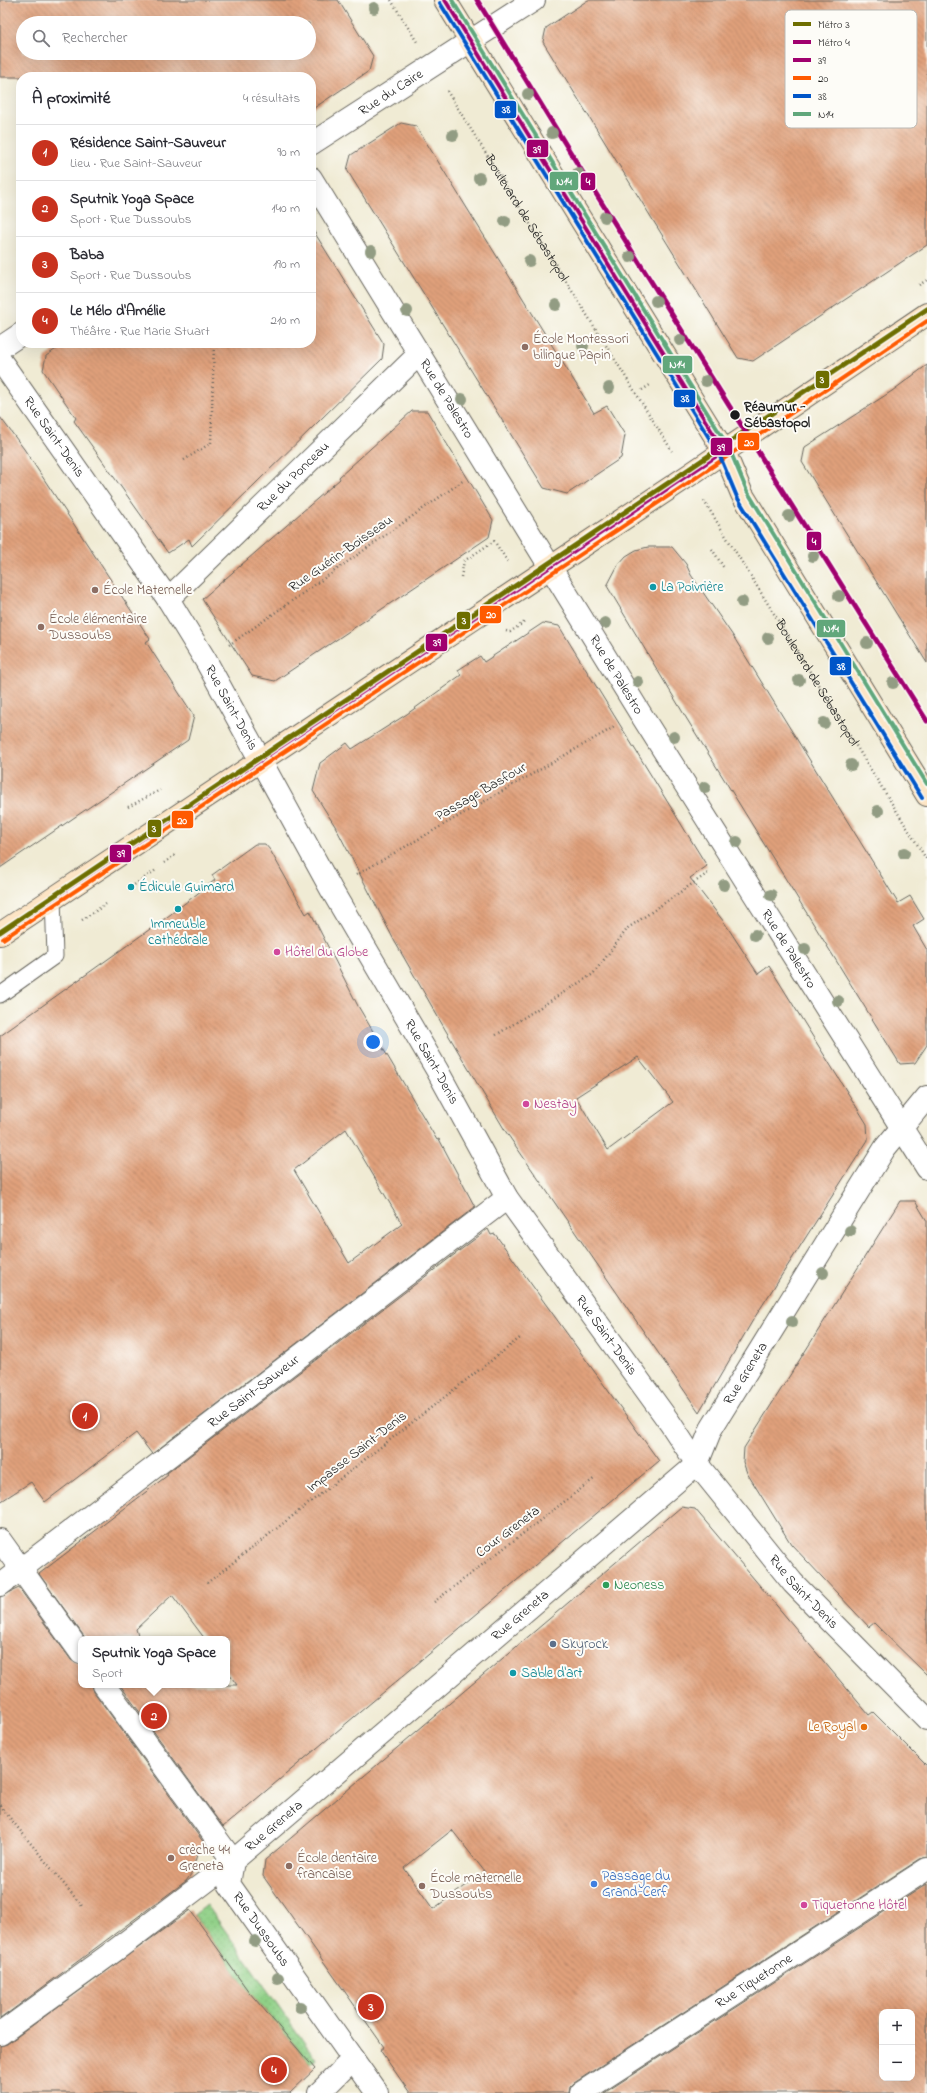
<!DOCTYPE html>
<html lang="fr">
<head>
<meta charset="utf-8">
<style>
	body { margin:0; font-family:"Indie Flower",sans-serif; background:#f2f2f3; color:#2b2b33 }
	.controls { position:absolute; right:12px; bottom:12px; display:grid; overflow:hidden; border-radius:8px; box-shadow:0 4px 16px #0002 }
	.controls button { width:36px; height:36px; display:grid; place-items:center; padding:0; border:0; border-bottom:1px solid #e1e1e2; background:#fff; color:#2b2b33; font:20px sans-serif }
	.you { position:absolute; left:373px; top:1042px; width:14px; height:14px; margin:-10px; border:3px solid #fff; border-radius:50%; background:#1a73e8; box-shadow:0 0 0 6px #1a73e833 }
	.badge { display:grid; place-items:center; width:26px; height:26px; border-radius:50%; background:#c8321e; color:#fff; font-size:13px; font-weight:700 }
	.pin { position:absolute; translate:-50% -50%; border:2px solid #fff; box-shadow:0 1px 4px #0006 }
	.popup { position:absolute; left:78px; top:1636px; width:152px; height:52px; box-sizing:border-box; display:grid; place-content:center; border-radius:8px; background:#fff; filter:drop-shadow(0 1px 3px #0005); font-size:13px; white-space:nowrap; color:#7c7c81 }
	.popup b { font-size:15px; color:#2b2b33 }
	.popup::after { content:''; position:absolute; left:50%; top:100%; margin-left:-8px; border:8px solid transparent; border-top-color:#fff }
	.list { margin:0; padding:0; list-style:none }
	h2 { display:flex; justify-content:space-between; align-items:center; height:52px; margin:0; padding:0 16px; font-size:17px }
	h2 small { font-size:13px; font-weight:400; color:#7c7c81 }
	.list li { display:grid; grid-template-columns:26px 1fr auto; gap:12px; align-items:center; box-sizing:border-box; height:56px; padding:0 16px; border-top:1px solid #e1e1e2 }
	.list b { display:block; font-size:15px; white-space:nowrap }
	.list p { margin:0; font-size:13px; white-space:nowrap; color:#7c7c81 }
	.list em { font-size:13px; font-style:normal; color:#7c7c81 }
	.icon { flex:none; width:22px; height:22px; fill:none; stroke:currentColor; stroke-width:2; stroke-linecap:round; stroke-linejoin:round }
	.map { position:relative; flex:none; width:927px; height:2093px; overflow:hidden }
	.search { position:absolute; background:#fff; box-shadow:0 4px 16px #0002; left:16px; top:16px; width:300px; height:44px; display:flex; align-items:center; gap:10px; box-sizing:border-box; padding:0 14px; border-radius:22px; color:#7c7c81; font-size:15px }
	.panel { position:absolute; background:#fff; box-shadow:0 4px 16px #0002; left:16px; top:72px; width:300px; height:276px; border-radius:16px }
	.map>svg:first-child { display:block }
	.grass { fill:url(#grass-dots); stroke:#567652 }
	.building { fill:url(#building-back-hatch); fill-rule:evenodd }
	.lines { fill:none; stroke-linecap:round; stroke-linejoin:round }
	.lane-casing { stroke:#66645c; stroke-width:17 }
	.street-casing { stroke:#66645c; stroke-width:24 }
	.secondary-casing { stroke:#66645c; stroke-width:24 }
	.path { stroke:#66645c; stroke-width:2.5; stroke-dasharray:1 3; stroke-linecap:butt }
	.lane { stroke:#fff; stroke-width:15 }
	.street { stroke:#fff; stroke-width:22 }
	.secondary { stroke:#fde5c5; stroke-width:22 }
	.bus-1-casing { stroke:#fdfcf7; stroke-width:7 }
	.bus-2-casing { stroke:#fdfcf7; stroke-width:7 }
	.bus-3-casing { stroke:#fdfcf7; stroke-width:7 }
	.bus-4-casing { stroke:#fdfcf7; stroke-width:7 }
	.bus-1 { stroke:#a0006e; stroke-width:4 }
	.bus-2 { stroke:#ff5a00; stroke-width:4 }
	.bus-3 { stroke:#0055c8; stroke-width:4 }
	.bus-4 { stroke:#61a77b; stroke-width:4 }
	.metro-1-casing { stroke:#fdfcf7; stroke-width:8 }
	.metro-2-casing { stroke:#fdfcf7; stroke-width:8 }
	.metro-1 { stroke:#6e6e00; stroke-width:5 }
	.metro-2 { stroke:#a0006e; stroke-width:5 }
	.tree { fill:#929c83 }
	.education-dot { fill:#8d6e63; stroke:#fdfcf7; stroke-width:1.5 }
	.stop-dot { fill:#1c1c1c; stroke:#fdfcf7; stroke-width:1.5 }
	.culture-dot { fill:#0f9aa8; stroke:#fdfcf7; stroke-width:1.5 }
	.hotel-dot { fill:#d1479c; stroke:#fdfcf7; stroke-width:1.5 }
	.leisure-dot { fill:#2e9e5b; stroke:#fdfcf7; stroke-width:1.5 }
	.service-dot { fill:#5c6f8a; stroke:#fdfcf7; stroke-width:1.5 }
	.food-dot { fill:#e8710a; stroke:#fdfcf7; stroke-width:1.5 }
	.shop-dot { fill:#3f7fe0; stroke:#fdfcf7; stroke-width:1.5 }
	.labels { text-anchor:middle; dominant-baseline:central; stroke-width:4; stroke-linejoin:round; paint-order:stroke }
	.street-label { font-size:14px; fill:#1c1c1c; stroke:#fdfcf7 }
	.education-label { font-size:14px; fill:#785e54; stroke:#fdfcf7; text-anchor:start }
	.stop-label { font-size:14px; font-weight:bold; fill:#1c1c1c; stroke:#fdfcf7; text-anchor:start }
	.culture-label { font-size:14px; fill:#0d838f; stroke:#fdfcf7; text-anchor:start }
	.hotel-label { font-size:14px; fill:#b23c85; stroke:#fdfcf7; text-anchor:start }
	.leisure-label { font-size:14px; fill:#27864d; stroke:#fdfcf7; text-anchor:start }
	.service-label { font-size:14px; fill:#4e5e75; stroke:#fdfcf7; text-anchor:start }
	.food-label { font-size:14px; fill:#c56008; stroke:#fdfcf7; text-anchor:end }
	.shop-label { font-size:14px; fill:#366cbe; stroke:#fdfcf7; text-anchor:start }
	.key { fill:#fdfcf7; stroke:#bab9b5; stroke-width:1 }
	.key-label { font-size:11px; fill:#1c1c1c }
	.line-badge { stroke:#fdfcf7; stroke-width:1.5 }
	.badge-label { font-size:11px; text-anchor:middle; font-weight:bold; fill:#fff }
</style>
</head>
<body>
<div class="map">
<svg width="927" height="2093" viewBox="0 0 927 2093">
	<defs>
		<pattern id="grass-dots" width="8" height="8" patternUnits="userSpaceOnUse"><rect width="8" height="8" fill="#90d087"/><path d="M2 2h.1M6 6h.1" fill="none" stroke="#7cb274" stroke-width="1.8" stroke-linecap="round"/></pattern>
		<pattern id="building-back-hatch" width="6" height="6" patternUnits="userSpaceOnUse"><rect width="6" height="6" fill="#e0a07c"/><path d="M-1 5l2 2M0 0l6 6M5-1l2 2" fill="none" stroke="#b58265"/></pattern>
	</defs>
	<rect width="100%" height="100%" fill="#fdfcf7"/>
	<filter id="ink" filterUnits="userSpaceOnUse"><feTurbulence type="fractalNoise" baseFrequency=".025" numOctaves="2"/><feDisplacementMap in="SourceGraphic" scale="8" xChannelSelector="R" yChannelSelector="G"/><feConvolveMatrix kernelMatrix="1 2 1 2 8 2 1 2 1" color-interpolation-filters="sRGB"/></filter>
	<filter id="wash" filterUnits="userSpaceOnUse"><feTurbulence type="fractalNoise" baseFrequency=".012" numOctaves="4" result="noise"/><feDisplacementMap in="SourceGraphic" scale="16" xChannelSelector="R" yChannelSelector="G"/><feGaussianBlur stdDeviation="0.9" result="paint"/><feColorMatrix in="noise" values="0 0 0 0 0 0 0 0 0 0 0 0 0 0 0 0 0 1.4 0 .05"/><feComposite in="paint" operator="in"/></filter>
	<g filter="url(#wash)">
		<rect width="100%" height="100%" fill="#f0ebd4"/>
		<path class="grass" d="M207,1905L316,2059L311,2064L249,1992L194,1915Z"/>
		<g id="blocks">
			<g class="building">
				<path d="M0,0H338L373,56L369,71L311,110V77H0ZM23,23H309V53H23Z"/>
				<path d="M588,0H927V245L753,361L738,358L543,42L546,28Z"/>
				<path d="M401,123L416,126L594,413L607,406L625,435L621,458L567,494L544,488L347,170L351,155Z"/>
				<path d="M311,227L384,344L382,359L192,546L189,539L168,553L74,421L76,418L43,370L46,356L65,343H311Z"/>
				<path d="M927,365V663L802,462L805,447L892,391Z"/>
				<path d="M412,411H427L493,520L489,537L275,681L252,676L202,599L340,479L339,477Z"/>
				<path d="M0,417L24,449L150,639L146,642L194,716L188,740L0,868Z"/>
				<path d="M648,547H672L686,564L691,575L733,636L898,903L910,896L924,919L913,926L927,950V1045L915,1063L900,1064L685,716L607,586L618,565L626,556L636,550Z"/>
				<path d="M543,623L559,626L707,866L690,878L724,922L758,974L769,966L867,1124L868,1140L753,1320L699,1412L506,1132L446,1031L395,942L335,826L313,791L320,763L347,743L352,749L407,714L461,675L458,670L480,656L484,662ZM638,1057L673,1102L608,1150L576,1097Z"/>
				<path d="M255,844H265L270,850L306,914L310,911L358,1006L437,1140L439,1139L475,1207L152,1454L136,1433L45,1502L31,1482L0,1502V1036L167,917L215,880L212,875ZM346,1129L402,1224L349,1263L294,1170Z"/>
				<path d="M900,1201H915L927,1221V1675L874,1623L869,1627L791,1544L747,1473L743,1462L744,1448Z"/>
				<path d="M488,1229L491,1235L495,1234L659,1461L223,1827L120,1685H237L227,1671V1639H205L172,1595L136,1629L139,1639H86L39,1574L168,1475L167,1473Z"/>
				<path d="M681,1507L695,1509L869,1715L873,1712L927,1766V1857L920,1859L574,2083L570,2087L569,2093H410L380,2050L384,2047L263,1876L265,1860ZM452,1830L485,1872L433,1909L404,1868Z"/>
				<path d="M19,1588L71,1660L81,1665V1685H92L94,1692L204,1843L199,1847L192,1873L186,1881L0,2019V1597Z"/>
				<path d="M927,1884V2093H604ZM882,2012H912V2078H882Z"/>
				<path d="M190,1910L249,1992L315,2069L290,2093H0V2046L7,2044Z"/>
			</g>
		</g>
	</g>
	<g filter="url(#ink)">
		<use href="#blocks" fill-opacity="0" stroke="#66645c" stroke-width="1"/>
		<g class="lines">
			<g class="lane-casing">
				<path id="lane" d="M0,995L55,956L53,898"/>
			</g>
			<g class="street-casing">
				<g id="street">
					<path id="s3" d="M311,144L534,0"/>
					<path id="s4" d="M311,178L640,713L927,1168"/>
					<path d="M0,348L21,334"/>
					<path id="s5" d="M0,360L168,599L206,661L331,889L437,1070L507,1198L670,1423L697,1464L793,1583L927,1719"/>
					<path id="s6" d="M168,599L419,354"/>
					<path d="M0,1540L81,1653"/>
					<path id="s7" d="M0,1585L507,1198"/>
					<path id="s8" d="M104,1685L233,1861L229,1884L377,2093"/>
					<path id="s9" d="M0,2034L117,1949L233,1861L697,1464L711,1429L885,1148L927,1097"/>
					<path d="M319,2093L353,2059"/>
					<path id="s10" d="M581,2093L927,1869"/>
				</g>
			</g>
			<g class="secondary-casing">
				<g id="secondary">
					<path d="M445,0L724,451L742,494L927,795"/>
					<path d="M0,934L688,476L927,314"/>
				</g>
			</g>
			<g class="path">
				<path d="M391,0L417,42"/>
				<path id="s1" d="M447,91L672,451"/>
				<path d="M919,285L927,280"/>
				<path d="M642,390L650,385"/>
				<path d="M184,460L211,443L214,343"/>
				<path id="s2" d="M704,501L927,860"/>
				<path d="M712,549L724,568"/>
				<path d="M461,577L464,561L494,541L508,562"/>
				<path d="M506,631L510,632L526,621"/>
				<path d="M229,645L464,480"/>
				<path d="M128,807L160,790"/>
				<path d="M164,863L175,855"/>
				<path d="M356,875L616,726"/>
				<path d="M131,887L156,870"/>
				<path d="M82,920L106,904"/>
				<path d="M496,1035L593,974L628,928L708,873"/>
				<path d="M207,1583L520,1338"/>
				<path d="M434,1602L595,1478"/>
				<path d="M0,1806L82,1906"/>
			</g>
			<use href="#lane" class="lane"/>
			<use href="#street" class="street"/>
			<use href="#secondary" class="secondary"/>
			<g class="bus-1-casing">
				<path id="bus-1" d="M0,934L724,451L445,0"/>
			</g>
			<g class="bus-2-casing">
				<path id="bus-2" d="M3,939L691,481L927,321"/>
			</g>
			<g class="bus-3-casing">
				<path id="bus-3" d="M440,3L719,454L737,497L922,798"/>
			</g>
			<g class="bus-4-casing">
				<path id="bus-4" d="M452,0L729,448L747,491L927,784"/>
			</g>
			<use href="#bus-1" class="bus-1"/>
			<use href="#bus-2" class="bus-2"/>
			<use href="#bus-3" class="bus-3"/>
			<use href="#bus-4" class="bus-4"/>
			<g class="metro-1-casing">
				<path id="metro-1" d="M0,932L927,309"/>
			</g>
			<g class="metro-2-casing">
				<path id="metro-2" d="M477,0L588,181L927,721"/>
			</g>
			<use href="#metro-1" class="metro-1"/>
			<use href="#metro-2" class="metro-2"/>
		</g>
		<g class="tree">
			<circle cx="374" cy="8" r="6"/>
			<circle cx="528" cy="94" r="6"/>
			<circle cx="552" cy="133" r="6"/>
			<circle cx="453" cy="135" r="6"/>
			<circle cx="578" cy="173" r="6"/>
			<circle cx="479" cy="178" r="6"/>
			<circle cx="605" cy="217" r="6"/>
			<circle cx="505" cy="221" r="6"/>
			<circle cx="371" cy="251" r="6"/>
			<circle cx="630" cy="257" r="6"/>
			<circle cx="529" cy="261" r="6"/>
			<circle cx="656" cy="301" r="6"/>
			<circle cx="556" cy="305" r="6"/>
			<circle cx="407" cy="311" r="6"/>
			<circle cx="680" cy="340" r="6"/>
			<circle cx="583" cy="346" r="6"/>
			<circle cx="706" cy="381" r="6"/>
			<circle cx="609" cy="388" r="6"/>
			<circle cx="462" cy="399" r="6"/>
			<circle cx="789" cy="516" r="6"/>
			<circle cx="813" cy="556" r="6"/>
			<circle cx="839" cy="596" r="6"/>
			<circle cx="742" cy="602" r="6"/>
			<circle cx="605" cy="623" r="6"/>
			<circle cx="768" cy="638" r="6"/>
			<circle cx="867" cy="643" r="6"/>
			<circle cx="799" cy="680" r="6"/>
			<circle cx="638" cy="682" r="6"/>
			<circle cx="893" cy="683" r="6"/>
			<circle cx="824" cy="723" r="6"/>
			<circle cx="674" cy="737" r="6"/>
			<circle cx="851" cy="765" r="6"/>
			<circle cx="705" cy="787" r="6"/>
			<circle cx="878" cy="811" r="6"/>
			<circle cx="737" cy="842" r="6"/>
			<circle cx="904" cy="853" r="6"/>
			<circle cx="724" cy="885" r="6"/>
			<circle cx="771" cy="895" r="6"/>
			<circle cx="755" cy="935" r="6"/>
			<circle cx="805" cy="949" r="6"/>
			<circle cx="838" cy="1001" r="6"/>
			<circle cx="850" cy="1231" r="6"/>
			<circle cx="823" cy="1273" r="6"/>
			<circle cx="792" cy="1322" r="6"/>
			<circle cx="255" cy="1941" r="6"/>
			<circle cx="278" cy="1978" r="6"/>
			<circle cx="300" cy="2007" r="6"/>
		</g>
	</g>
	<g class="education-dot">
		<circle cx="525" cy="347" r="4"/>
		<circle cx="95" cy="590" r="4"/>
		<circle cx="41" cy="627" r="4"/>
		<circle cx="171" cy="1858" r="4"/>
		<circle cx="289" cy="1866" r="4"/>
		<circle cx="422" cy="1886" r="4"/>
	</g>
	<circle class="stop-dot" cx="735" cy="415" r="5.5"/>
	<g class="culture-dot">
		<circle cx="653" cy="587" r="4"/>
		<circle cx="131" cy="887" r="4"/>
		<circle cx="178" cy="909" r="4"/>
		<circle cx="513" cy="1673" r="4"/>
	</g>
	<g class="hotel-dot">
		<circle cx="277" cy="952" r="4"/>
		<circle cx="526" cy="1104" r="4"/>
		<circle cx="804" cy="1905" r="4"/>
	</g>
	<circle class="leisure-dot" cx="606" cy="1585" r="4"/>
	<circle class="service-dot" cx="553" cy="1644" r="4"/>
	<circle class="food-dot" cx="864" cy="1727" r="4"/>
	<circle class="shop-dot" cx="594" cy="1884" r="4"/>
	<g class="labels">
		<g class="street-label">
			<text stroke="none"><textPath href="#s3" startOffset="95">Rue du Caire</textPath></text>
			<text stroke="none"><textPath href="#s1" startOffset="150">Boulevard de Sébastopol</textPath></text>
			<text stroke="none"><textPath href="#s4" startOffset="259">Rue de Palestro</textPath></text>
			<text stroke="none"><textPath href="#s5" startOffset="94">Rue Saint-Denis</textPath></text>
			<text stroke="none"><textPath href="#s6" startOffset="175">Rue du Ponceau</textPath></text>
			<text transform="translate(341 554) rotate(-35)">Rue Guérin-Boisseau</text>
			<text stroke="none"><textPath href="#s4" startOffset="583">Rue de Palestro</textPath></text>
			<text stroke="none"><textPath href="#s2" startOffset="214">Boulevard de Sébastopol</textPath></text>
			<text stroke="none"><textPath href="#s5" startOffset="418">Rue Saint-Denis</textPath></text>
			<text transform="translate(481 792) rotate(-30)">Passage Basfour</text>
			<text stroke="none"><textPath href="#s4" startOffset="907">Rue de Palestro</textPath></text>
			<text stroke="none"><textPath href="#s5" startOffset="825">Rue Saint-Denis</textPath></text>
			<text stroke="none"><textPath href="#s5" startOffset="1150">Rue Saint-Denis</textPath></text>
			<text stroke="none"><textPath href="#s9" startOffset="1004">Rue Greneta</textPath></text>
			<text stroke="none"><textPath href="#s7" startOffset="319">Rue Saint-Sauveur</textPath></text>
			<text transform="translate(357 1452) rotate(-38)">Impasse Saint-Denis</text>
			<text transform="translate(508 1532) rotate(-37)">Cour Greneta</text>
			<text stroke="none"><textPath href="#s5" startOffset="1474">Rue Saint-Denis</textPath></text>
			<text stroke="none"><textPath href="#s9" startOffset="668">Rue Greneta</textPath></text>
			<text stroke="none"><textPath href="#s9" startOffset="344">Rue Greneta</textPath></text>
			<text stroke="none"><textPath href="#s8" startOffset="297">Rue Dussoubs</textPath></text>
			<text stroke="none"><textPath href="#s10" startOffset="206">Rue Tiquetonne</textPath></text>
		</g>
		<g class="education-label">
			<text x="533" y="339">École Montessori<tspan x="533" dy="16">bilingue Papin</tspan></text>
			<text x="103" y="590">École Maternelle</text>
			<text x="49" y="619">École élémentaire<tspan x="49" dy="16">Dussoubs</tspan></text>
			<text x="179" y="1850">crèche 44<tspan x="179" dy="16">Greneta</tspan></text>
			<text x="297" y="1858">École dentaire<tspan x="297" dy="16">francaise</tspan></text>
			<text x="430" y="1878">École maternelle<tspan x="430" dy="16">Dussoubs</tspan></text>
		</g>
		<g class="stop-label">
			<text x="744" y="407">Réaumur -<tspan x="744" dy="16">Sébastopol</tspan></text>
		</g>
		<g class="culture-label">
			<text x="661" y="587">La Poivrière</text>
			<text x="139" y="887">Édicule Guimard</text>
			<text x="178" y="924" text-anchor="middle">Immeuble<tspan x="178" dy="16">cathédrale</tspan></text>
			<text x="521" y="1673">Sable d'art</text>
		</g>
		<g class="hotel-label">
			<text x="285" y="952">Hôtel du Globe</text>
			<text x="534" y="1104">Nestay</text>
			<text x="812" y="1905">Tiquetonne Hôtel</text>
		</g>
		<g class="leisure-label">
			<text x="614" y="1585">Neoness</text>
		</g>
		<g class="service-label">
			<text x="561" y="1644">Skyrock</text>
		</g>
		<g class="food-label">
			<text x="856" y="1727">Le Royal</text>
		</g>
		<g class="shop-label">
			<text x="602" y="1876">Passage du<tspan x="602" dy="16">Grand-Cerf</tspan></text>
		</g>
	</g>
	<rect x="785" y="10" width="132" height="118" rx="6" class="key"/>
	<rect x="793" y="22" width="18" height="4" fill="#6e6e00"/>
	<rect x="793" y="40" width="18" height="4" fill="#a0006e"/>
	<rect x="793" y="58" width="18" height="4" fill="#a0006e"/>
	<rect x="793" y="76" width="18" height="4" fill="#ff5a00"/>
	<rect x="793" y="94" width="18" height="4" fill="#0055c8"/>
	<rect x="793" y="112" width="18" height="4" fill="#61a77b"/>
	<g class="key-label">
		<text x="818" y="28">Métro 3</text>
		<text x="818" y="46">Métro 4</text>
		<text x="818" y="64">39</text>
		<text x="818" y="82">20</text>
		<text x="818" y="100">38</text>
		<text x="818" y="118">N14</text>
	</g>
	<g class="line-badge">
		<rect x="494" y="100" width="23" height="19" rx="4" fill="#0055c8"/>
		<rect x="526" y="139" width="23" height="19" rx="4" fill="#a0006e"/>
		<rect x="549" y="171" width="30" height="20" rx="4" fill="#61a77b"/>
		<rect x="580" y="172" width="16" height="19" rx="4" fill="#a0006e"/>
		<rect x="662" y="355" width="31" height="19" rx="4" fill="#61a77b"/>
		<rect x="815" y="370" width="15" height="19" rx="4" fill="#6e6e00"/>
		<rect x="673" y="389" width="23" height="19" rx="4" fill="#0055c8"/>
		<rect x="737" y="432" width="23" height="19" rx="4" fill="#ff5a00"/>
		<rect x="710" y="437" width="23" height="19" rx="4" fill="#a0006e"/>
		<rect x="806" y="531" width="16" height="20" rx="4" fill="#a0006e"/>
		<rect x="479" y="605" width="23" height="19" rx="4" fill="#ff5a00"/>
		<rect x="456" y="611" width="15" height="19" rx="4" fill="#6e6e00"/>
		<rect x="816" y="619" width="30" height="19" rx="4" fill="#61a77b"/>
		<rect x="425" y="633" width="23" height="19" rx="4" fill="#a0006e"/>
		<rect x="829" y="656" width="23" height="20" rx="4" fill="#0055c8"/>
		<rect x="171" y="810" width="23" height="19" rx="4" fill="#ff5a00"/>
		<rect x="147" y="819" width="15" height="19" rx="4" fill="#6e6e00"/>
		<rect x="109" y="844" width="23" height="19" rx="4" fill="#a0006e"/>
	</g>
	<g class="badge-label">
		<text x="506" y="113">38</text>
		<text x="537" y="153">39</text>
		<text x="564" y="185">N14</text>
		<text x="588" y="185">4</text>
		<text x="677" y="368">N14</text>
		<text x="822" y="383">3</text>
		<text x="685" y="402">38</text>
		<text x="749" y="446">20</text>
		<text x="721" y="451">39</text>
		<text x="814" y="545">4</text>
		<text x="491" y="618">20</text>
		<text x="464" y="624">3</text>
		<text x="831" y="632">N14</text>
		<text x="437" y="646">39</text>
		<text x="841" y="670">38</text>
		<text x="182" y="824">20</text>
		<text x="154" y="832">3</text>
		<text x="121" y="857">39</text>
	</g>
</svg>
<div class="controls">
<button>+</button>
<button>−</button>
</div>
<div class="you"></div>
<div class="pin badge" style="left:85px;top:1416px">1</div>
<div class="pin badge" style="left:154px;top:1716px">2</div>
<div class="popup"><b>Sputnik Yoga Space</b>Sport</div>
<div class="pin badge" style="left:371px;top:2007px">3</div>
<div class="pin badge" style="left:274px;top:2070px">4</div>
<div class="search"><svg class="icon" aria-label="search" viewBox="0 0 24 24"><circle cx="10" cy="10" r="6"/><path d="M15 15l6 6"/></svg>Rechercher</div>
<section class="panel">
<h2>À proximité<small>4 résultats</small></h2>
<ul class="list">
<li><span class="badge">1</span><div><b>Résidence Saint-Sauveur</b><p>Lieu · Rue Saint-Sauveur</p></div><em>90 m</em></li>
<li><span class="badge">2</span><div><b>Sputnik Yoga Space</b><p>Sport · Rue Dussoubs</p></div><em>140 m</em></li>
<li><span class="badge">3</span><div><b>Baba</b><p>Sport · Rue Dussoubs</p></div><em>190 m</em></li>
<li><span class="badge">4</span><div><b>Le Mélo d'Amélie</b><p>Théâtre · Rue Marie Stuart</p></div><em>210 m</em></li>
</ul>
</section>
</div>
</body>
</html>
